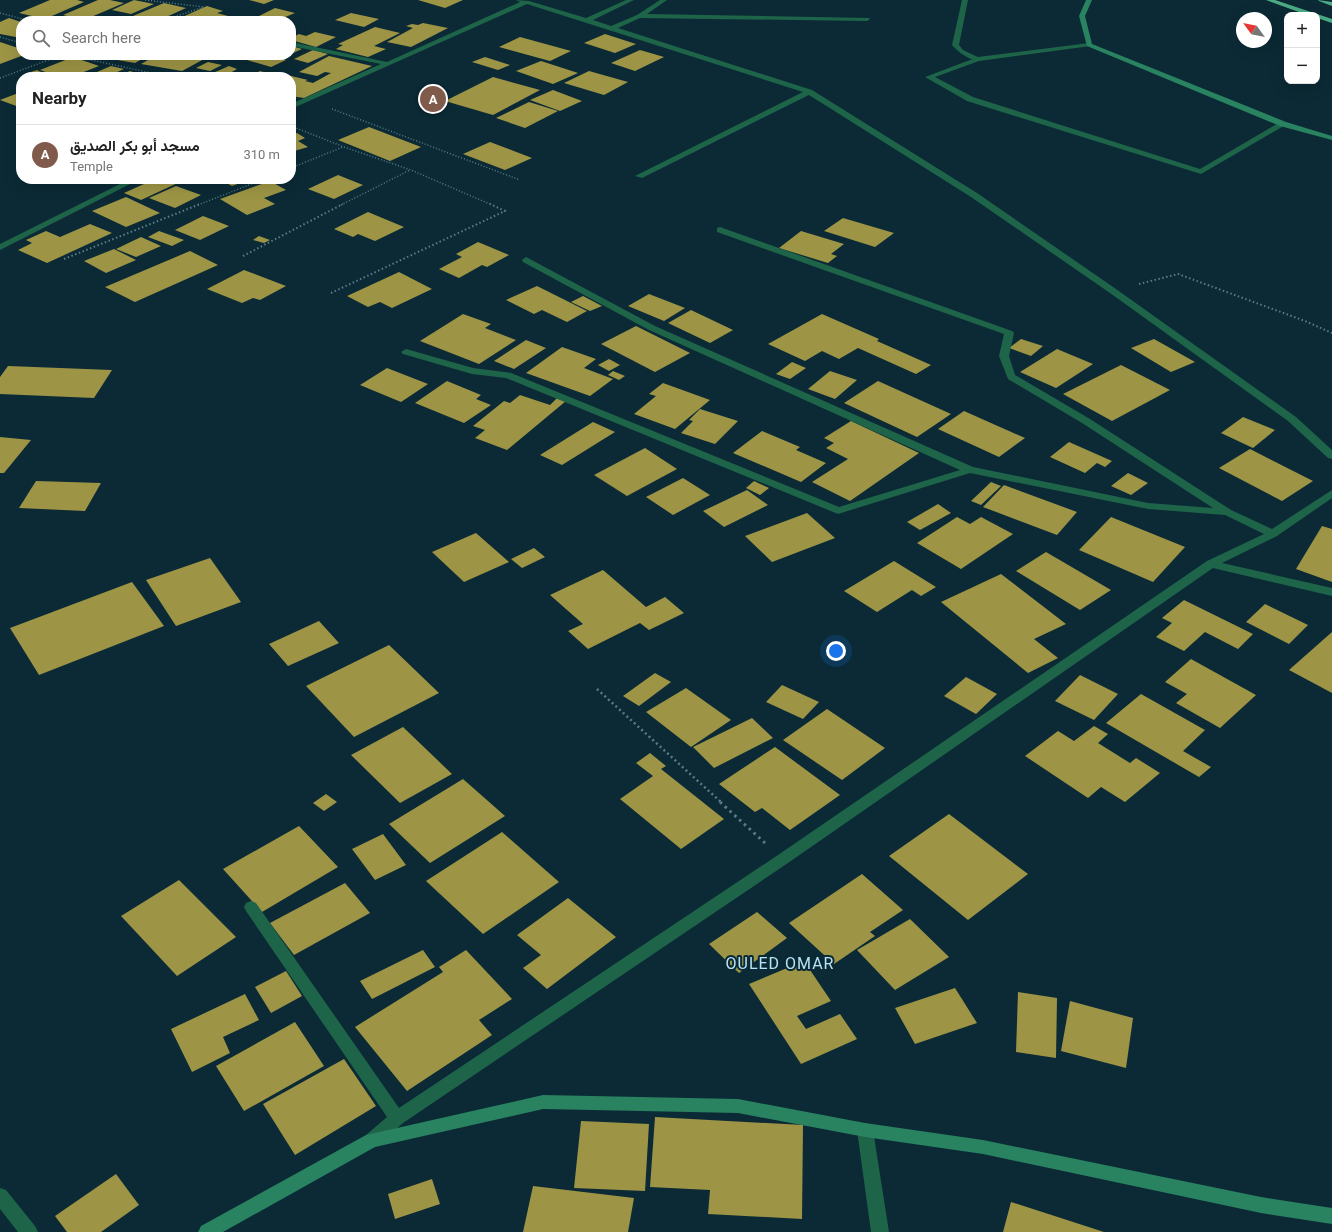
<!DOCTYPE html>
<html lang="en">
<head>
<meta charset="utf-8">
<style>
	body { margin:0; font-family:Roboto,Vazirmatn,sans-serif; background:#f6f6f6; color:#222 }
	.controls { position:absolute; right:12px; top:12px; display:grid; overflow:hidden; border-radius:8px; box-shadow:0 4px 16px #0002 }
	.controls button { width:36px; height:36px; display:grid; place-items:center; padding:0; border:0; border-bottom:1px solid #e0e0e0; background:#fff; color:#222; font:20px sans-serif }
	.compass { position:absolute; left:1236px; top:12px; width:36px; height:36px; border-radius:50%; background:#fff; box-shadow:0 4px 16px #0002; rotate:303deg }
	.you { position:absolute; left:836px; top:651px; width:14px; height:14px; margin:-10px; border:3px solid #fff; border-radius:50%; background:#1a73e8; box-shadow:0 0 0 6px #1a73e833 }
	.badge { display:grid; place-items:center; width:26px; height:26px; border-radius:50%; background:#805b4b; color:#fff; font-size:13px; font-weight:700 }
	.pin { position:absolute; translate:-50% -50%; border:2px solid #fff; box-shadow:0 1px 4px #0006 }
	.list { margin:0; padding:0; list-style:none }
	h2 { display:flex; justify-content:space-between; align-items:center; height:52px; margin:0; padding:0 16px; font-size:17px }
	h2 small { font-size:13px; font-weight:400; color:#767676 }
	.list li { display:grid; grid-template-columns:26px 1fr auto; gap:12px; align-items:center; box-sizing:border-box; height:60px; padding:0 16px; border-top:1px solid #e0e0e0 }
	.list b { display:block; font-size:15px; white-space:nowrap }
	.list p { margin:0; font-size:13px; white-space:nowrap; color:#767676 }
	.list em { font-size:13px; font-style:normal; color:#767676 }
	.icon { flex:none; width:22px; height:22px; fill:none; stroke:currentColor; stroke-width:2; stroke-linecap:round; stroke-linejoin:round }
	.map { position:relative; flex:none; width:1332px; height:1232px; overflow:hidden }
	.search { position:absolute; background:#fff; box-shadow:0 4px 16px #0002; left:16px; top:16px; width:280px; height:44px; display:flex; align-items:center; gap:10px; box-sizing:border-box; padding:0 14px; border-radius:16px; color:#767676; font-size:15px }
	.panel { position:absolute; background:#fff; box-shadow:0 4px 16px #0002; left:16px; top:72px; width:280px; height:112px; border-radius:16px }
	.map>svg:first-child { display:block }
	.building { fill:#9d9545 }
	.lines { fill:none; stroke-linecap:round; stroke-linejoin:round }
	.path-far3 { stroke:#577c8a; stroke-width:1.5; stroke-dasharray:1 2; stroke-linecap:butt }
	.path-far2 { stroke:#577c8a; stroke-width:2; stroke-dasharray:1.5 2.5; stroke-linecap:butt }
	.path-far1 { stroke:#577c8a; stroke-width:2.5; stroke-dasharray:2 3; stroke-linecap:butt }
	.path { stroke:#577c8a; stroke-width:3; stroke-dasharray:2.5 4; stroke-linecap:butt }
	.lane { fill:#1e6449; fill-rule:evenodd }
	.street { fill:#1e6449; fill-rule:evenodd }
	.secondary { fill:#298260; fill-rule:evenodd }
	.highway { fill:#4bac84; fill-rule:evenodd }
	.labels { text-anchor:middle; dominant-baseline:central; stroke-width:4; stroke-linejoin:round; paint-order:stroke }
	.near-quarter-label { font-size:16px; letter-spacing:1px; fill:#b7e3f4; stroke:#0b2a35 }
</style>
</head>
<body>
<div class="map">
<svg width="1332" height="1232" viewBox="0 0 1332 1232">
	<rect width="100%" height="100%" fill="#0b2a35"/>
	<g class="building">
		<path d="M50,0H77L84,2L45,19L19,13Z"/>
		<path d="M98,0H110L124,3L84,20L63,15Z"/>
		<path d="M134,0L154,4L131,14L112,10Z"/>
		<path d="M249,0H274L264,4Z"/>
		<path d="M418,0H463L445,8Z"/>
		<path d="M164,3L186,8L164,18L160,17L150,20L133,16Z"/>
		<path d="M207,6L223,11L217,13L228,16L216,21H192L180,18Z"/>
		<path d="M275,8L295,13L278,20L259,16Z"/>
		<path d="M351,13L379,19L364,27L335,20Z"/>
		<path d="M114,16L129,21H102Z"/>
		<path d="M9,18L21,22V38L0,34V22Z"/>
		<path d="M423,23L448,28L411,47L387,42L413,28L406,26L412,24L418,25Z"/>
		<path d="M375,27L400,33L374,46L386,49L368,57L336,49L343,45L338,44Z"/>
		<path d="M315,32L336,37L316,47L291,40V38L299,34L306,36Z"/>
		<path d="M605,34L636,44L615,53L584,43Z"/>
		<path d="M520,37L571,51L550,61L499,47Z"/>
		<path d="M0,42L21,49V55H24L0,64Z"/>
		<path d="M291,46L302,49L291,54Z"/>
		<path d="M313,50L328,54L308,63L294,59Z"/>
		<path d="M640,50L664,57L635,71L611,63Z"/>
		<path d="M104,55H149L135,63L100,57Z"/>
		<path d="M157,55H194L206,58L182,71L141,64Z"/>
		<path d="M251,55H289L282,58L286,60L271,67L247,60L255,57Z"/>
		<path d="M329,56L372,66L304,98L291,96V77H283L287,75L308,80L305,81L313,83L331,73L325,72L317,76L299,72Z"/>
		<path d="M73,57L99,66L71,77H59L40,70Z"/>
		<path d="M485,57L510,65L498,70L472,62Z"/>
		<path d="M541,61L578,73L553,84L516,71Z"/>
		<path d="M208,62L222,65L210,71L196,68Z"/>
		<path d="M111,66L124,69L106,77H85Z"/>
		<path d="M229,66L237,69L223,77L206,76Z"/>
		<path d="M37,70L39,71L48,75L36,77L28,73Z"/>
		<path d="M130,71L142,75L137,77H115Z"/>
		<path d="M260,71L278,76L249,77Z"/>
		<path d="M589,71L628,82L604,95L564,83Z"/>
		<path d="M493,77L540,90L493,115L445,101Z"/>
		<path d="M553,90L582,101L560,111L530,100Z"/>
		<path d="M21,92V106L19,107L0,100Z"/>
		<path d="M529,102L558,111L525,128L496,118Z"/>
		<path d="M369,127L421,147L390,161L338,140Z"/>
		<path d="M297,133L305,138L298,141L308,147L291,152V135Z"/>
		<path d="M490,142L532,158L505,170L463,154Z"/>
		<path d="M338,175L363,185L334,199L308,189Z"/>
		<path d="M155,179H177L182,181L141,200L124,193Z"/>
		<path d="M228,179H237L243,182L232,186L223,181Z"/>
		<path d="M270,181L286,190L264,198L275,204L247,215L220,199Z"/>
		<path d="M176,186L201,195L175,208L149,198Z"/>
		<path d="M126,197L160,213L126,227L92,211Z"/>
		<path d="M368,212L404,227L375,241L358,234L353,237L334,229Z"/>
		<path d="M203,216L229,226L200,240L175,230Z"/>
		<path d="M843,218L894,233L875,247L824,231Z"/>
		<path d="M90,224L112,233L47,263L18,250L32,243L26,240L46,231L60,237Z"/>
		<path d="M159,231L184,240L172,246L148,237Z"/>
		<path d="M801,231L844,244L831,254L837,256L828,263L779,248Z"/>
		<path d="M259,236L270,240L264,243L253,240Z"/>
		<path d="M141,237L161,246L136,257L116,249Z"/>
		<path d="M478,242L509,255L487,267L482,265L459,278L439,269L462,257L456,254Z"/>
		<path d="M114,249L136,260L106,273L84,261Z"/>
		<path d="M190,251L218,265L135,302L105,287Z"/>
		<path d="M244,270L286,286L260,300L253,298L242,303L207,289Z"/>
		<path d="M399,272L432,289L392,308L380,302L368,307L347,296Z"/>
		<path d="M537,286L587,311L567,322L542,310L534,314L506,300Z"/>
		<path d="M649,294L685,308L664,321L628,306Z"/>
		<path d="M583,296L602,306L590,311L571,302Z"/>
		<path d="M691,310L733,330L710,343L668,323Z"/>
		<path d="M463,314L491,324L485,328L516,340L479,364L420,341Z"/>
		<path d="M822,314L879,339L877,341L931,365L916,374L858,348L839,359L822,351L805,361L768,344Z"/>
		<path d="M636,326L690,353L655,372L601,344Z"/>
		<path d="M1021,339L1043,346L1031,356L1009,348Z"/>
		<path d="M1154,339L1195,362L1171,372L1131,348Z"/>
		<path d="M526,340L546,348L514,369L494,361Z"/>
		<path d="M562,347L596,359L584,368L613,379L590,396L526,373Z"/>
		<path d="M1057,349L1093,364L1056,388L1020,372Z"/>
		<path d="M609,359L620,365L609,371L598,365Z"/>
		<path d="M792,362L806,368L790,379L776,374Z"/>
		<path d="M1121,365L1170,390L1112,421L1063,394Z"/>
		<path d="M8,366L112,370L94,398L0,394V377Z"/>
		<path d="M387,368L428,384L401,402L360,385Z"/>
		<path d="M613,371L625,376L619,380L608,375Z"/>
		<path d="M830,371L857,380L835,399L808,389Z"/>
		<path d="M447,381L481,395L476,399L491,405L464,423L415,403Z"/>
		<path d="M878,381L951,414L917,437L844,403Z"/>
		<path d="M663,383L710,400L675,429L634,414L656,396L649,394Z"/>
		<path d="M520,395L550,405L557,398L566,401L507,450L475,438L485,430L473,426L504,401L510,403Z"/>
		<path d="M700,409L738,421L715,444L681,433L693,421L689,420Z"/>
		<path d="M964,411L1025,438L999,457L938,429Z"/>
		<path d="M1243,417L1275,430L1253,448L1221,433Z"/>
		<path d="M851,421L919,453L850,501L812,482L848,459L826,448L834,443L824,438Z"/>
		<path d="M593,422L615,432L562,465L540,455Z"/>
		<path d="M762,431L800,447L796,450L826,463L801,482L733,453Z"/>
		<path d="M0,437L31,440L4,473H0Z"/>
		<path d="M1069,442L1112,461L1105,467L1097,463L1085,473L1050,457Z"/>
		<path d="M645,448L677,469L627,496L594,475Z"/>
		<path d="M1250,449L1313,481L1282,501L1219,468Z"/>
		<path d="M1128,473L1148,483L1131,495L1111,486Z"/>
		<path d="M683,478L710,495L673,515L646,497Z"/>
		<path d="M36,481L101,483L85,511L19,508Z"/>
		<path d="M754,481L769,488L760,495L746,488Z"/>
		<path d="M991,482L1001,486L981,505L971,501Z"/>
		<path d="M1004,485L1077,512L1057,535L983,507Z"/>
		<path d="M747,490L768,505L724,527L703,511Z"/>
		<path d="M938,504L951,513L920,530L907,522Z"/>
		<path d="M807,513L835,538L772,562L745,536Z"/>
		<path d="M957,517L970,524L981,517L1013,534L961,569L917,543Z"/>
		<path d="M1111,517L1185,547L1153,582L1079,550Z"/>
		<path d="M1322,526L1332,529V582L1296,569Z"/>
		<path d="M476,533L509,562L464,582L432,552Z"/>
		<path d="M534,548L545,557L522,568L511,559Z"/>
		<path d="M1046,552L1111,590L1080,610L1016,571Z"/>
		<path d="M210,558L241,602L176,626L146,580Z"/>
		<path d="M894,561L936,587L921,596L912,590L877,612L844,591Z"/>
		<path d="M603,570L646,607L665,597L684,613L649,630L640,623L588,649L568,631L583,624L550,595Z"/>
		<path d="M1001,574L1066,624L1034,639L1058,658L1028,673L941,602Z"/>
		<path d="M132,582L164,626L39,675L10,628Z"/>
		<path d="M1184,600L1253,634L1238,649L1205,632L1184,651L1156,637L1172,623L1162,618Z"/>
		<path d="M1265,604L1308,625L1289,644L1246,622Z"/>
		<path d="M319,621L339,643L288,666L269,644Z"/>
		<path d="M1332,632V693L1289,670Z"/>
		<path d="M389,645L439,693L354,737L306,686Z"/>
		<path d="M1191,659L1256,695L1220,728L1176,703L1187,694L1165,682Z"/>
		<path d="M655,673L671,682L639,706L623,696Z"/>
		<path d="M1080,675L1118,694L1094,720L1055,701Z"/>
		<path d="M966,677L997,694L976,714L944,696Z"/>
		<path d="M782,685L819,702L803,719L766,702Z"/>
		<path d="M686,688L731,720L691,747L646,712Z"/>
		<path d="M1141,694L1205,730L1183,751L1211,767L1199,777L1106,723Z"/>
		<path d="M827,709L885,748L842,780L783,740Z"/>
		<path d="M752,718L773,738L714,768L693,747Z"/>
		<path d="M1094,726L1108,734L1098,743L1130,763L1136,758L1160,773L1125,802L1101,787L1088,798L1025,756L1058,731L1074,741Z"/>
		<path d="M403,727L452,774L400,803L351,755Z"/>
		<path d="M775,747L840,795L790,830L762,808L755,812L719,784Z"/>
		<path d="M650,753L666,766L661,769L724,819L681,849L620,799L653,776L636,763Z"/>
		<path d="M463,779L505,816L430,863L389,824Z"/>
		<path d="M326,794L337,802L324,811L313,803Z"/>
		<path d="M949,814L1028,874L968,920L889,856Z"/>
		<path d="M299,826L338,867L262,912L223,869Z"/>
		<path d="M502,832L559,882L483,934L426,881Z"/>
		<path d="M383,834L406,865L375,880L352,849Z"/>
		<path d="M862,874L903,910L870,932L875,936L834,964L789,923Z"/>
		<path d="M179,880L236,937L177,976L121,916Z"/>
		<path d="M345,883L370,913L294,955L270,923Z"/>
		<path d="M568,898L616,937L547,989L523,968L541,955L517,935Z"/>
		<path d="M757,912L787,938L739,973L709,944Z"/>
		<path d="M910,919L949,957L895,990L857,950Z"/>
		<path d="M423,950L435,967L372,999L360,981Z"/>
		<path d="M466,950L512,999L479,1020L492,1035L407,1091L355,1027L443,972L439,967Z"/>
		<path d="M804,961L831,1001L797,1016L806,1029L840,1014L857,1039L801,1064L749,984Z"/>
		<path d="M286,971L302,996L271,1013L255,987Z"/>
		<path d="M955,988L977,1023L915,1044L895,1008Z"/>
		<path d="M1018,992L1057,998L1056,1058L1016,1052Z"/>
		<path d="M245,994L259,1020L223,1037L230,1053L192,1072L171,1029Z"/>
		<path d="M1070,1001L1133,1018L1126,1068L1061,1051Z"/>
		<path d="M295,1022L324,1066L244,1111L216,1066Z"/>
		<path d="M344,1059L376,1106L295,1155L263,1104Z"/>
		<path d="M655,1117L803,1125L802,1219L708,1214L710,1190L650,1187Z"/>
		<path d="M581,1121L649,1124L645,1191L574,1188Z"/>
		<path d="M116,1174L139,1205L101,1232H67L55,1216Z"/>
		<path d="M432,1179L440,1204L395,1219L388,1194Z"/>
		<path d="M533,1186L634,1198L628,1232H523Z"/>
		<path d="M1011,1202L1104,1232H1003Z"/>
	</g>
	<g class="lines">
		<g class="path-far3">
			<path d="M145,0L204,7L162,21"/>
			<path d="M0,13L30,21"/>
			<path d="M0,37L21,43"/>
			<path d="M68,55L170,77"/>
			<path d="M0,78L62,55"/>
			<path d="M332,109L520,180"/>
			<path d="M291,126L344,147L411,170L492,205"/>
			<path d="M291,168L343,147"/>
			<path d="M198,205L264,179"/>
			<path d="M341,205L410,170"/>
		</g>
		<g class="path-far2">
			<path d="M243,256L343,204"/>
			<path d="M64,259L200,204"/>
			<path d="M1139,284L1178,274L1305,321L1332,333"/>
			<path d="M331,293L505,211L490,204"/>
		</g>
		<path class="path-far1" d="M597,689L722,803"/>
		<path class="path" d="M720,802L765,843"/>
		<path class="lane" d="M962,0H968L959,45L963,50L980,58V60C971,62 958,52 952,45Z"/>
		<g class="street">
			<path d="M516,0L529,1L586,18L626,0H634L593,20L611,26L637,15L660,0H667L647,14L869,18L870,19L867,21L640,18L618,28L812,90L977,193L1116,289L1296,417L1332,450V459L1328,458L1288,421L1110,293L971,197L809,95L642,178L635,176L803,92L527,4L291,109V104L381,64L291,46V42L387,62L520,2Z"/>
			<path d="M1089,43L1091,44V46L979,61L935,77L973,97L1200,169L1280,122L1287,124L1201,174L967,101L925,77L978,57Z"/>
			<path d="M130,179H140L0,250V244Z"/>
			<path d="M720,227L1012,331L1014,333L1009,356L1015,375L1090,419L1231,510L1272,529L1332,490V498L1277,536L1222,563L1332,588V596L1213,568L788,863L403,1123L378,1145L372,1147L366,1145L364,1140L366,1135L387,1117L246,911L244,907L246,903L251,901L256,903L399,1108L778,855L1207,561L1264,534L1225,515L1148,509L970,473L838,514L506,378L472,374L403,354L401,352L406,349L473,368L511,373L839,507L960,470L649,330L523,262L522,260L526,257L655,326L973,467L1148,503L1213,508L1082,423L1008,379L999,356L1004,334L717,232V228Z"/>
			<path d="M865,1123L871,1125L873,1130L889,1232H871L857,1130L859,1125Z"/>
			<path d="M0,1188L6,1190L35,1226L38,1232H18L0,1209Z"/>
		</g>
		<g class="secondary">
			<path d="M1086,0H1092L1085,16L1092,44L1286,122L1332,136V140L1280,126L1087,46L1079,16Z"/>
			<path d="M543,1095L738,1099L865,1123L983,1140L1261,1197L1332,1208V1224L1261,1213L983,1154L865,1137L738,1113L543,1109L375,1147L223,1232H198L201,1226L366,1135Z"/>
		</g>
		<g class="highway">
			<path d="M1266,0H1275L1332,19V23L1317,18V15H1307Z"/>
			<path d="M1318,0L1332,2V6L1319,1Z"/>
		</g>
	</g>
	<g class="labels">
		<g class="near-quarter-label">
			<text x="780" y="963">OULED OMAR</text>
		</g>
	</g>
</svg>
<div class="controls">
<button>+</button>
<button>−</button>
</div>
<svg class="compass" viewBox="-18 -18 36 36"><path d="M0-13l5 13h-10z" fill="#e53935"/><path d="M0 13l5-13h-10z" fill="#767676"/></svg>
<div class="you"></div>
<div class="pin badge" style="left:433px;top:99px">A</div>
<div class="search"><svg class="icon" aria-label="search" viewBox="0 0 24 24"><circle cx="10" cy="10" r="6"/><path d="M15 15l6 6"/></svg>Search here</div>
<section class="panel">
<h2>Nearby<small></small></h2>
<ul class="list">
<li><span class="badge">A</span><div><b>مسجد أبو بكر الصديق</b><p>Temple</p></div><em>310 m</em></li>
</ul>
</section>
</div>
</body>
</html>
